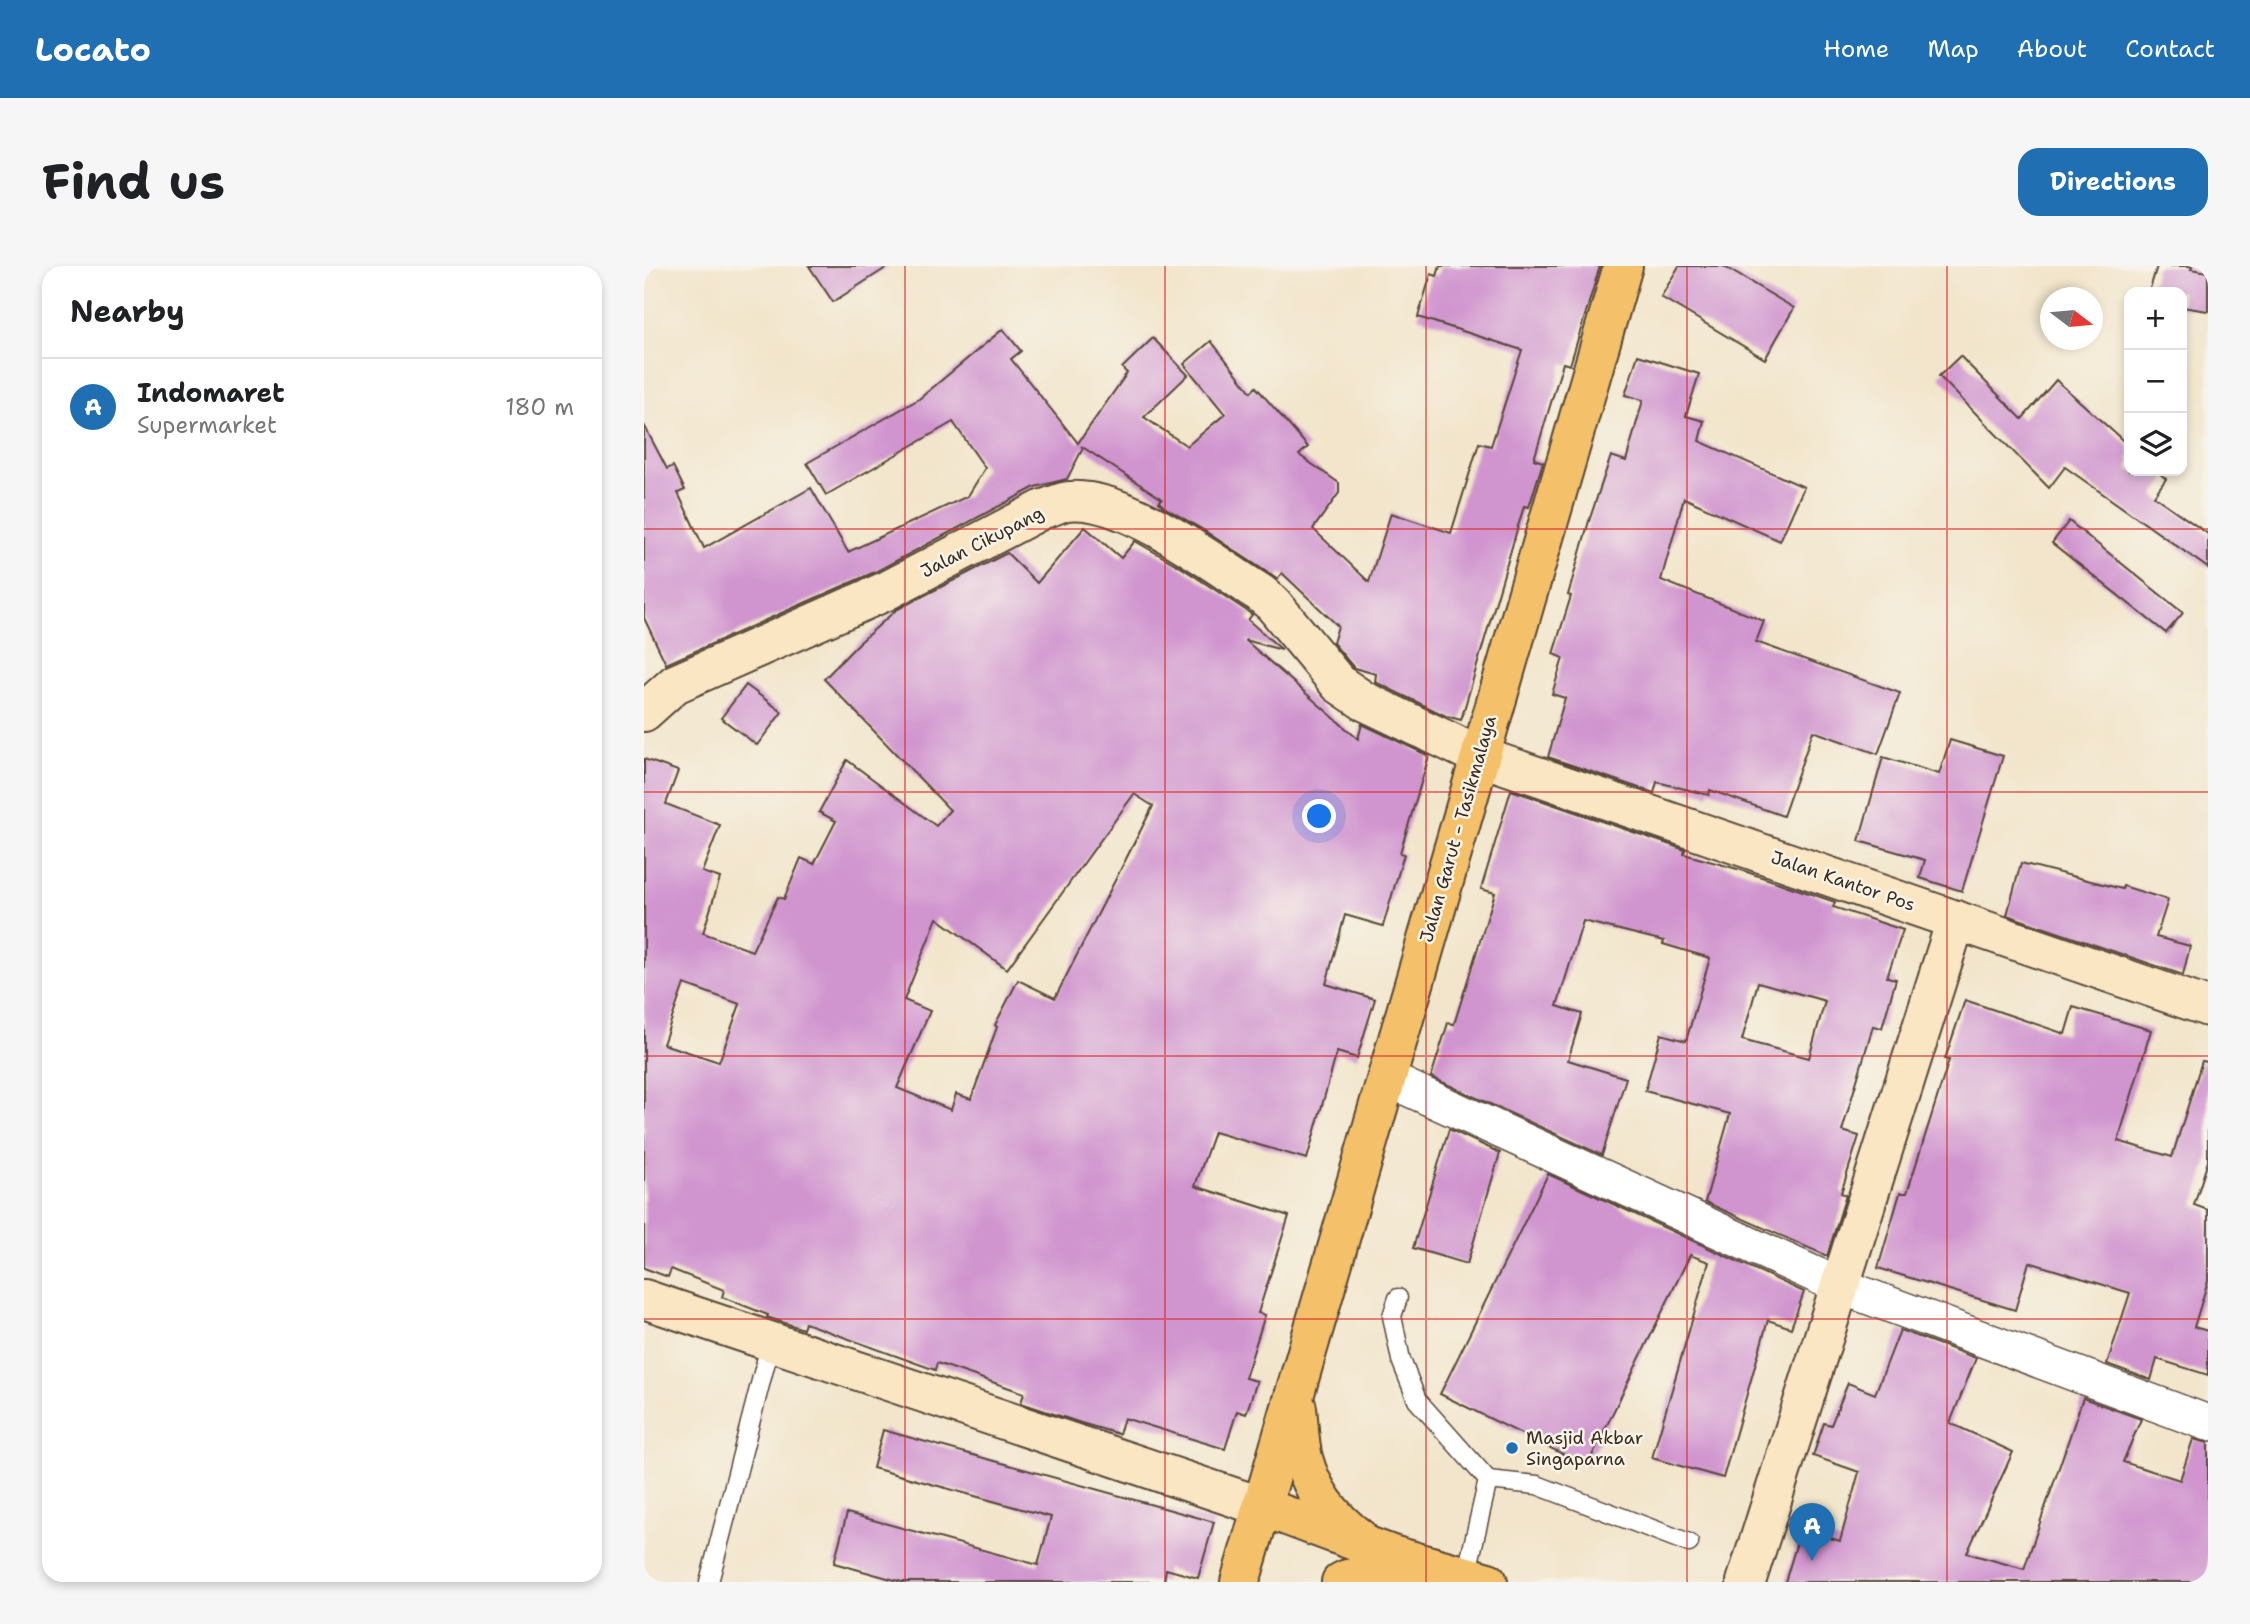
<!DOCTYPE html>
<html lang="en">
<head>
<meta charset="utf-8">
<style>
	body { margin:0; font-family:"Shantell Sans",sans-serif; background:#f6f6f6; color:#202124 }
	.controls { position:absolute; right:21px; top:21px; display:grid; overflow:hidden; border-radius:14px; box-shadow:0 4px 10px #0003 }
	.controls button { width:63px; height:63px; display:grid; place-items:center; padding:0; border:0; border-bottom:2px solid #e0e0e0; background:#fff; color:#202124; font:35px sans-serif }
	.compass { position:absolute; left:1396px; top:21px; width:63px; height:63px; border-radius:50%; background:#fff; box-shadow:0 4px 10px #0003; rotate:106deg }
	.you { position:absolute; left:676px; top:551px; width:24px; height:24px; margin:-18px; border:5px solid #fff; border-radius:50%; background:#1a73e8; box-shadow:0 0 0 10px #1a73e833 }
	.badge { display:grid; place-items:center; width:46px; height:46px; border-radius:50%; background:#1f6fb2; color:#fff; font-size:23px; font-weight:700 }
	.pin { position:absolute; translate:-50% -58px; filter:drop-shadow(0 2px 4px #0008) }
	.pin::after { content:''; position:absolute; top:37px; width:24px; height:21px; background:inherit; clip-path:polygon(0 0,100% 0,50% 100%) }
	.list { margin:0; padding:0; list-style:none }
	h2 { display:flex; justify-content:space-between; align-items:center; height:91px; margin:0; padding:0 28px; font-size:30px }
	h2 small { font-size:23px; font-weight:400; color:#757577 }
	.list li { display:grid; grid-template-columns:46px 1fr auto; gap:21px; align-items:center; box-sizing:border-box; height:98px; padding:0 28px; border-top:2px solid #e0e0e0 }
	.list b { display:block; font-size:26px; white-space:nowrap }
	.list p { margin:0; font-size:23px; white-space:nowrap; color:#757577 }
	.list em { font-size:23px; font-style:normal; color:#757577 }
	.icon { flex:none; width:38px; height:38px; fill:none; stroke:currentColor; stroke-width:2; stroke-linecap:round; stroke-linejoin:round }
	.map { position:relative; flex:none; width:1564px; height:1316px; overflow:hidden; border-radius:21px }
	header { display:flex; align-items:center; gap:42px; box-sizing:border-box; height:98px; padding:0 35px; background:#1f6fb2; color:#fff }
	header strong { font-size:33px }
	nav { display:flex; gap:38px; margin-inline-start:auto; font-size:24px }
	.intro { display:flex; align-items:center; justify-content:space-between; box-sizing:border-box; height:168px; padding:0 42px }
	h1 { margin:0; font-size:49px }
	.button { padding:18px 32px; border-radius:21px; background:#1f6fb2; color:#fff; font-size:24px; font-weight:700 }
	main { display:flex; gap:42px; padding:0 42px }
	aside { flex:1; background:#fff; border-radius:21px; box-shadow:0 4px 10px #0003 }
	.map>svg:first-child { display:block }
	.building { fill:#d094cf; fill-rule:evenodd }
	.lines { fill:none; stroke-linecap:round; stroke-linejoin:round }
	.service-casing { stroke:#564638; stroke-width:21 }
	.minor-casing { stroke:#564638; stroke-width:38 }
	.secondary-casing { stroke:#564638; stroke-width:42 }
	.primary-casing { stroke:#564638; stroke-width:42 }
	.service { stroke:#fff; stroke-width:18 }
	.minor { stroke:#fff; stroke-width:35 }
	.secondary { stroke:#fbe6c3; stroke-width:38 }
	.primary { stroke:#f4c16a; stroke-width:38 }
	.grid { fill:none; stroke:#d62828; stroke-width:2; stroke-opacity:0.55 }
	.poi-dot { fill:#1f6fb2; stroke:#f7f3e8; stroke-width:2.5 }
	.labels { text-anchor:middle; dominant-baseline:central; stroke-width:5; stroke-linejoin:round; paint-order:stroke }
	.street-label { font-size:18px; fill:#3b2a1e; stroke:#f7f3e8 }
	.poi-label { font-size:18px; fill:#3b2a1e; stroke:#f7f3e8; text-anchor:start }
</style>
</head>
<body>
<header>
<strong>Locato</strong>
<nav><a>Home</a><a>Map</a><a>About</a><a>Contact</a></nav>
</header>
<div class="intro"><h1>Find us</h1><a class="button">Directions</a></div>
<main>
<aside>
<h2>Nearby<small></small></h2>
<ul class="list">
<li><span class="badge">A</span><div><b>Indomaret</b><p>Supermarket</p></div><em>180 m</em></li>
</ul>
</aside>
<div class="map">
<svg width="1564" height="1316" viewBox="0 0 1564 1316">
	<rect width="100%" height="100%" fill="#f7f3e8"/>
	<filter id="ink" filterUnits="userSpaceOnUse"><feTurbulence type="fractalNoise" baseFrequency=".0143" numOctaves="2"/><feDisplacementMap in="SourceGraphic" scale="14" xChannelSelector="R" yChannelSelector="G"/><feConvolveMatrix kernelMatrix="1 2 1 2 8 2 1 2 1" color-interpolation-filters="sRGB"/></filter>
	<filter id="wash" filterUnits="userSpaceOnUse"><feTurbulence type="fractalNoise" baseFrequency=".00686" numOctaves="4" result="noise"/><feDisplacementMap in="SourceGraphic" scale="28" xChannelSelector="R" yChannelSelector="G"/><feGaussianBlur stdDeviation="1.57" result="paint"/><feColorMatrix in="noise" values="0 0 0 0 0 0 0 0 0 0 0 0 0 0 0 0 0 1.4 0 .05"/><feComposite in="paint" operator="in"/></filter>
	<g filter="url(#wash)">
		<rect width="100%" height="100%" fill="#f2e5cb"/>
		<g id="blocks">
			<g class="building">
				<path d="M165,0H245L189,36Z"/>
				<path d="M796,0H956L926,99L919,97L890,193L899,196L885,241L880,240L817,454L802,450L731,416L732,408L710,402L689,377L694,360L638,307L633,313L561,265L520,241L515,236L518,233L437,180L439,182L423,213L391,221L233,305L22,398L0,352V159L23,203L29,200L41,224L34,227L60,282L167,222L204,286L324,230L341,202L309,156L182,229L163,197L275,133L359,63L377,85L367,93L434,177L483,107L478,102L509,72L544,109L500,151L543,180L581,148L540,98L567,75L607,126L612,121L664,181L655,189L695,217V227L669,263L725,316L747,247L807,267L835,177L847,180L878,84L774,51L787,8L793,10Z"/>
				<path d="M1035,0H1079L1150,42L1121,93L1017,31Z"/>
				<path d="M1513,0H1548L1547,3L1564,6V45L1538,41V26H1505Z"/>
				<path d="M994,89L1055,108L1042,150L1060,155L1055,175L1160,221L1136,275L1040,232L1017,314L1120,355L1112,376L1256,427L1234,488L1169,465L1139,550L1066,524L1065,529L1013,516L1010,527L904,491L921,432L908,428L919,392L909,388L927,330L924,329L945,255L967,190L982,195L999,134L981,129Z"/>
				<path d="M1316,90L1378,153L1412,114L1485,180V205H1513L1522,213L1510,230L1564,268V302L1421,201L1405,222L1295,110Z"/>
				<path d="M1425,255L1539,347L1522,367L1408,277Z"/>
				<path d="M441,261L477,292L491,275L538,302L603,345L608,349L604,354L638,384L601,374L714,473L718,458L785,490L756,587L760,588L739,660L701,649L682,718L731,733L713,792L693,786L663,893L570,866L551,920L645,950L614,1047L621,1049L601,1112L613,1115L602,1148L593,1145L581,1183L480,1152L475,1168L437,1157L377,1137L380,1127L293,1097L291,1104L161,1057L159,1063L123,1051L124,1049L78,1031L80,1024L27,1003L24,1011L0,1002V493L34,505L22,538L76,559L58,606L76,612L59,667L108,685L134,631L140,633L157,592L170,598L192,555L175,546L203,494L292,560L306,544L180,413L214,378L252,344L363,287L393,317ZM490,528L509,540L411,732L374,714L351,759L353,761L327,833L312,828L307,844L253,822L286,745L260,734L293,652L363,703ZM40,718L96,738L75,796L19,778Z"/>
				<path d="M102,419L138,446L113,479L77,452Z"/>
				<path d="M1306,474L1359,490L1318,625L1276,612L1281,594L1215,575L1239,491L1295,508Z"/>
				<path d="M867,524L1041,584L1040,588L1097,604L1191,636L1189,641L1259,664L1243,711L1252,713L1238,762L1229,760L1198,865L1215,870L1197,927L1202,929L1183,990L1061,936L1086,848L1001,825L1017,768L1042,775L1066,692L1019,678L1020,675L939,655L913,740L938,748L924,794L982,812L958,889L787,811L804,757L810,758L851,627L837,623ZM1114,716L1181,735L1165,792L1098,774Z"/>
				<path d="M1377,597L1478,623L1479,620L1524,634L1512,671L1546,680L1539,709L1363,649Z"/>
				<path d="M1321,734L1421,768L1429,741L1507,764L1474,875L1528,891L1558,795L1564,796V895L1550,939L1564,944V1015L1550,1061L1564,1065V1109L1513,1093L1507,1114L1463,1098L1486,1027L1385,996L1371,1044L1234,1002L1256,927H1263L1305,794L1301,793Z"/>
				<path d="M805,863L856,887L823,998L769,982Z"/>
				<path d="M904,908L1160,1026L1147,1062L1124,1054L1079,1212L1008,1192L1065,996L1046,989L943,1200L796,1128Z"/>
				<path d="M1256,1064L1332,1092L1306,1157L1369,1186L1323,1287L1380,1303L1439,1132L1497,1153L1479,1196L1536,1214L1549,1173L1564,1177V1316H1141L1157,1263L1196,1275L1215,1206L1169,1190L1180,1157L1187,1159L1204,1117L1231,1128Z"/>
				<path d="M239,1164L570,1256L554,1312L522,1303L520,1316H258L190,1297L203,1247L394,1299L407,1251L229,1202Z"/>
			</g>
		</g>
	</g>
	<g filter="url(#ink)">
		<use href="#blocks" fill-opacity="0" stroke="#564638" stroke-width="2"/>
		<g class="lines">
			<g class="service-casing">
				<g id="service">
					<path d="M754,1032L748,1050L757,1094L773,1134L844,1214"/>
					<path d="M822,1310L844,1214L893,1219L1045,1277"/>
					<path d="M65,1316L127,1076"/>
				</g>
			</g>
			<g class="minor-casing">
				<path id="minor" d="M742,812L1196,1020L1564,1157"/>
			</g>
			<g class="secondary-casing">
				<g id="secondary">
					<path d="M0,446L31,418L242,325L399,243C407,241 416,236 424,235C481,229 568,297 616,327L629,338L695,418L720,435L835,490L1564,741"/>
					<path d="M0,1033L619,1241"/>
					<path d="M1102,1316L1312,654"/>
				</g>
			</g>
			<g class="primary-casing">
				<g id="primary">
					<path d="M653,1142C655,1158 655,1176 659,1192C668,1225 688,1252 715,1272"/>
					<path d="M619,1241L748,1289L844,1316"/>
					<path d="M596,1316L979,0"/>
					<path d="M697,1316L703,1313L774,1298"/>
				</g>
			</g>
			<use href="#service" class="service"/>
			<use href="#minor" class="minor"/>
			<use href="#secondary" class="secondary"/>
			<use href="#primary" class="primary"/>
		</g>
	</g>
	<path class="grid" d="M261,0V1316M521,0V1316M782,0V1316M1043,0V1316M1303,0V1316M0,263H1564M0,526H1564M0,790H1564M0,1053H1564"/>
	<circle class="poi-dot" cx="868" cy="1182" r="7"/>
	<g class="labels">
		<g class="street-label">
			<text transform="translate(338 276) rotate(-27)">Jalan Cikupang</text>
			<text transform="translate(814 563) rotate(-74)">Jalan Garut - Tasikmalaya</text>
			<text transform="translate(1199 615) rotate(19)">Jalan Kantor Pos</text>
		</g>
		<g class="poi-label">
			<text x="882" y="1172">Masjid Akbar<tspan x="882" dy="21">Singaparna</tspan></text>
		</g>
	</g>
</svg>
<div class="controls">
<button>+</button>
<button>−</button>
<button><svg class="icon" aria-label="layers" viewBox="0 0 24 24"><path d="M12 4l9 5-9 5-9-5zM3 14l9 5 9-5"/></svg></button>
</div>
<svg class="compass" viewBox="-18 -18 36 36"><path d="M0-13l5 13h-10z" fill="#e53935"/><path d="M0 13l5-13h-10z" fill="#757577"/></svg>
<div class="you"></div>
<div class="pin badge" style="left:1168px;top:1295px">A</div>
</div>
</main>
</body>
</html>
